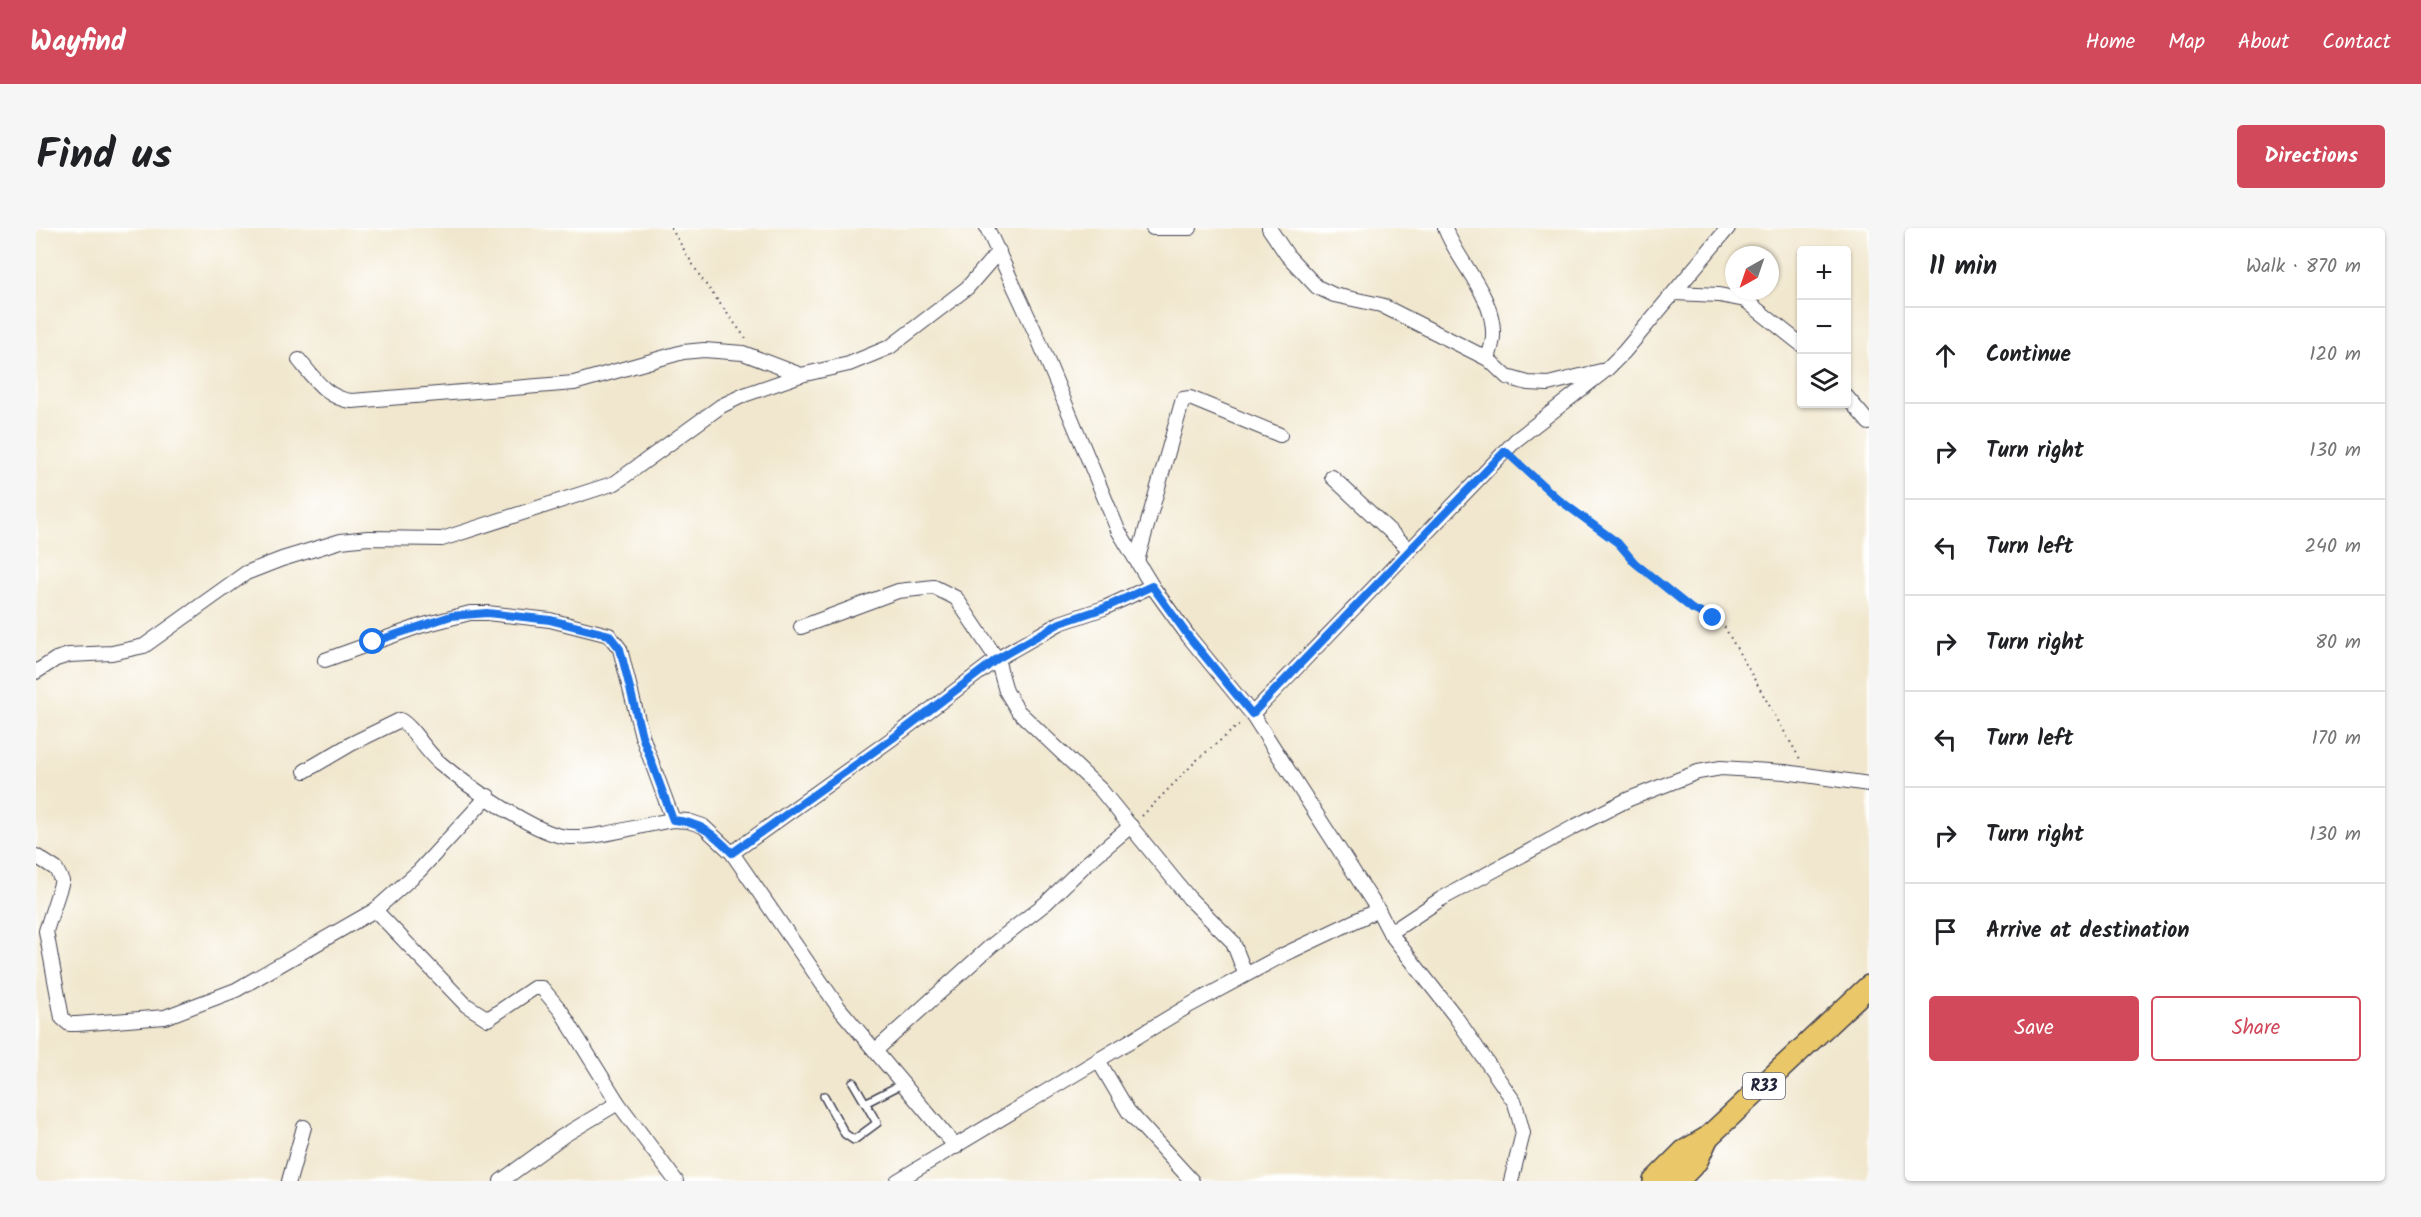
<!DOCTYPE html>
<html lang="en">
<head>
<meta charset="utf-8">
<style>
	body { margin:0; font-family:Kalam,sans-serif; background:#f6f6f6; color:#202124 }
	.controls { position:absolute; right:18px; top:18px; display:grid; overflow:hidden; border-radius:6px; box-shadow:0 2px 4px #0004 }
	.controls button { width:54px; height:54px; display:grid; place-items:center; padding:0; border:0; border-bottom:2px solid #e0e0e0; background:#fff; color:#202124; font:30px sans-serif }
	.compass { position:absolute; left:1689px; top:18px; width:54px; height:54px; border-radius:50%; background:#fff; box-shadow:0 2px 4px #0004; rotate:220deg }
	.stop { position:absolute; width:18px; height:18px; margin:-14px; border:4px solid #1a73e8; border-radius:50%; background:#fff }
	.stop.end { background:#1a73e8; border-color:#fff; box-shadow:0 2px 6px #0008 }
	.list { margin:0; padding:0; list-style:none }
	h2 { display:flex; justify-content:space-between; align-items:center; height:78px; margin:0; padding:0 24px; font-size:26px }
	h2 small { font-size:20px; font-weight:400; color:#757577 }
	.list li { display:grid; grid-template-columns:39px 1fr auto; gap:18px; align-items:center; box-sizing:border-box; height:96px; padding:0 24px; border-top:2px solid #e0e0e0 }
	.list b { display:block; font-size:22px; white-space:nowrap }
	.list em { font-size:20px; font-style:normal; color:#757577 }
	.actions { display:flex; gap:12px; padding:18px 24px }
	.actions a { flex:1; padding:14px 0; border:2px solid #d1495b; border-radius:6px; text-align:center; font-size:21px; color:#d1495b }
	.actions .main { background:#d1495b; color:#fff }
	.icon { flex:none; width:33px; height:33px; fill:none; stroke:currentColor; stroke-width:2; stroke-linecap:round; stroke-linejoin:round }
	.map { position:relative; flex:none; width:1833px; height:953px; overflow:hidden; border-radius:6px }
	header { display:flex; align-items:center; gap:36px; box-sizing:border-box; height:84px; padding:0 30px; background:#d1495b; color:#fff }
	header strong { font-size:28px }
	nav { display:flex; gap:33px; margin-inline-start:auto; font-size:21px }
	.intro { display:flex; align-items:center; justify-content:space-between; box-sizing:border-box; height:144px; padding:0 36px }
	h1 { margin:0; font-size:42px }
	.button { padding:15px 27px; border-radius:6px; background:#d1495b; color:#fff; font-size:21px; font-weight:700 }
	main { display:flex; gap:36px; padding:0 36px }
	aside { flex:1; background:#fff; border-radius:6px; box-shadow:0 2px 4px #0004 }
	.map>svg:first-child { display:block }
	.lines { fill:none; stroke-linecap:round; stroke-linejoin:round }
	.lane-casing { stroke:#414051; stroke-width:10 }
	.street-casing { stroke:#414051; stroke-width:16 }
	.primary-casing { stroke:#414051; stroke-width:24 }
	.path { stroke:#414051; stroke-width:2; stroke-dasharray:1.5 4.5; stroke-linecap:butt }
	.lane { stroke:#fff; stroke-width:7 }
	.street { stroke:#fff; stroke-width:14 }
	.primary { stroke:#eac769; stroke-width:21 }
	.route { stroke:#1a73e8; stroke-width:8 }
	.labels { text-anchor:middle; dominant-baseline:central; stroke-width:6; stroke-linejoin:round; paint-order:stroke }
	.shield { fill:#fff; stroke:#646476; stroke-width:1.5 }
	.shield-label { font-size:16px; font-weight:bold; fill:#22223b }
</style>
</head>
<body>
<header>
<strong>Wayfind</strong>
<nav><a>Home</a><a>Map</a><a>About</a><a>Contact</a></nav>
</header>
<div class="intro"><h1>Find us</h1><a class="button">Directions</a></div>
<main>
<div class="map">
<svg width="1833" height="953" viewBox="0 0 1833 953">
	<rect width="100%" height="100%" fill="#fff"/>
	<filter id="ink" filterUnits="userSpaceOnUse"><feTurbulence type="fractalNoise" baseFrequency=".0167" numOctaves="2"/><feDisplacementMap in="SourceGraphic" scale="12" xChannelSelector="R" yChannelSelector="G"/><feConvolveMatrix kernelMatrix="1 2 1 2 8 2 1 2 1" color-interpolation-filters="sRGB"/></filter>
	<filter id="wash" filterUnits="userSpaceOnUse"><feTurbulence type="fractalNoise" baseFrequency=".008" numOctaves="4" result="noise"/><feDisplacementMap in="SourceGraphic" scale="24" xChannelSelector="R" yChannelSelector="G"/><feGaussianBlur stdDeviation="1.35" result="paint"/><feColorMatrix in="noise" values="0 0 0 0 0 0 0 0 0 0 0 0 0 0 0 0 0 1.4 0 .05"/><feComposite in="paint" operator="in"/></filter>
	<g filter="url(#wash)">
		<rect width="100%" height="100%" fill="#f1e7ce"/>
	</g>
	<g filter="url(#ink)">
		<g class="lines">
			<g class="lane-casing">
				<g id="lane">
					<path d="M788,868L809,906L818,912L841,895L817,854"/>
					<path d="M829,875L868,855"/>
				</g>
			</g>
			<g class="street-casing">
				<g id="street">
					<path d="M1117,0H1154"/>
					<path d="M1233,0L1251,27L1281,59L1298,67L1345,77L1452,131L1471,149L1492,155L1512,156L1565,143"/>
					<path d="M1409,0C1422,35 1459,68 1457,108C1457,115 1454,123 1452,131"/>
					<path d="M1639,65L1683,67L1709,72L1766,117"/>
					<path d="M263,132C278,150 291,171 316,173L538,155L647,124L668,122L707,125L765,147"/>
					<path d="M1810,168L1833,195"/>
					<path d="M1296,249L1373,321"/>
					<path d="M1101,333L1147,171L1154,170L1244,207"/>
					<path d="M765,399L862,363L898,359L920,370L961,431L970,463L982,483L1065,562L1153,670L1197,714L1209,745"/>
					<path d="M289,432L384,398L434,385H451L514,392L573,407L584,421L606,508L637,592"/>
					<path d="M0,444L20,431L33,427L76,425L108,418L210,345L246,331L305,313L332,310L406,311L579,255L685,178L708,167L765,147L813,136L854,119L931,60L963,23"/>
					<path d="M1216,486L1480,212L1570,142L1588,124L1692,0"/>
					<path d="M269,543L315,516L364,492C377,499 389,523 404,535C429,556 503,609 533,609C567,610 603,597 637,592L652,593L667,598L696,625L803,780L920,919"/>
					<path d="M696,625L857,510L961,431L1024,395L1068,380L1116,358"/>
					<path d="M0,628L20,641L26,653L10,703L26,790L33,796H41L129,789L200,762L339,682L383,643L452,568"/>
					<path d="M339,682L430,777L452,791L498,760H506L525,783L582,875L640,953"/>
					<path d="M1342,682L1354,705L1419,788L1479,875L1487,905L1475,953"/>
					<path d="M1354,705L1405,671L1538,599L1593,571L1662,544L1685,540L1749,544L1833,556"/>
					<path d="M840,822L955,718L1010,675L1051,635L1095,598"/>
					<path d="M1062,832L1092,883L1156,953"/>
					<path d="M253,953L268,899"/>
					<path d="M465,953L527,908L582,875"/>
					<path d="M861,953L1154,777L1247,727L1342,682L1216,486L1153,409L1116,358L1082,302L1001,108L951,0"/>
				</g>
			</g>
			<g class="primary-casing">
				<g id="primary">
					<path d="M1618,953L1648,923L1672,909L1833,758"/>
					<path d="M1642,953L1661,933L1672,909"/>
				</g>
			</g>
			<g class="path">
				<path d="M635,0L665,50L711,112"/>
				<path d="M1479,232L1522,271L1582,315L1599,335L1656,381L1685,393L1764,531"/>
				<path d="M1106,588L1162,531L1204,496"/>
			</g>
			<use href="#lane" class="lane"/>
			<use href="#street" class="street"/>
			<use href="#primary" class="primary"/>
		</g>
	</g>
	<g class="lines" filter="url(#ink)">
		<path class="route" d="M337,414L415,388L451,385L514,392L573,407L584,421L606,508L637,592C664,594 678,606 696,625L857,510L961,431L1024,395L1068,380L1116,358L1153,409L1216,486L1469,223L1522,271L1582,315L1599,335L1656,381L1677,390"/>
	</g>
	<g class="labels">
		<rect class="shield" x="1707" y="845" width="42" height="26" rx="4.5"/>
		<g class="shield-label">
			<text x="1728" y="858">R33</text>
		</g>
	</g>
</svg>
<div class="controls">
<button>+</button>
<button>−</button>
<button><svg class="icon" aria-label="layers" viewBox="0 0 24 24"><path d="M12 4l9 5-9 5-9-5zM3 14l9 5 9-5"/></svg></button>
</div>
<svg class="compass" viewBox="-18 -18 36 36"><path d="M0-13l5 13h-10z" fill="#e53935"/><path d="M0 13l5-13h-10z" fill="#757577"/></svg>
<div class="stop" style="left:337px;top:414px"></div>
<div class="stop end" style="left:1677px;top:390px"></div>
</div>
<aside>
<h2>11 min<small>Walk · 870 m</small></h2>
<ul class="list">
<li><svg class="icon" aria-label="ahead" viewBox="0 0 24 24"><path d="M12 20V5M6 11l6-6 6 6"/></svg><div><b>Continue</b></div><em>120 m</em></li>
<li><svg class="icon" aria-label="right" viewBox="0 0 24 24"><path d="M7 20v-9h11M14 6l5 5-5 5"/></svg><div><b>Turn right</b></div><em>130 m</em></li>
<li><svg class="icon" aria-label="left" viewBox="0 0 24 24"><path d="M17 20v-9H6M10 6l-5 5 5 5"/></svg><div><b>Turn left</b></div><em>240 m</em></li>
<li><svg class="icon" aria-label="right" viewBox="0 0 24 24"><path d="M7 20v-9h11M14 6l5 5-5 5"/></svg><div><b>Turn right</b></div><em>80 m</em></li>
<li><svg class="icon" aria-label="left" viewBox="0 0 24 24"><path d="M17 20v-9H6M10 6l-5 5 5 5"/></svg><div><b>Turn left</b></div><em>170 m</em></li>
<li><svg class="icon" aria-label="right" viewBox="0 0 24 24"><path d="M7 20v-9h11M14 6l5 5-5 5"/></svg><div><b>Turn right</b></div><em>130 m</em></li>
<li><svg class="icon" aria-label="arrive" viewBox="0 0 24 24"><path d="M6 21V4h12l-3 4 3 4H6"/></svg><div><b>Arrive at destination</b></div></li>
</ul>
<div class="actions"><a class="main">Save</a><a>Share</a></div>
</aside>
</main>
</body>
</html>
